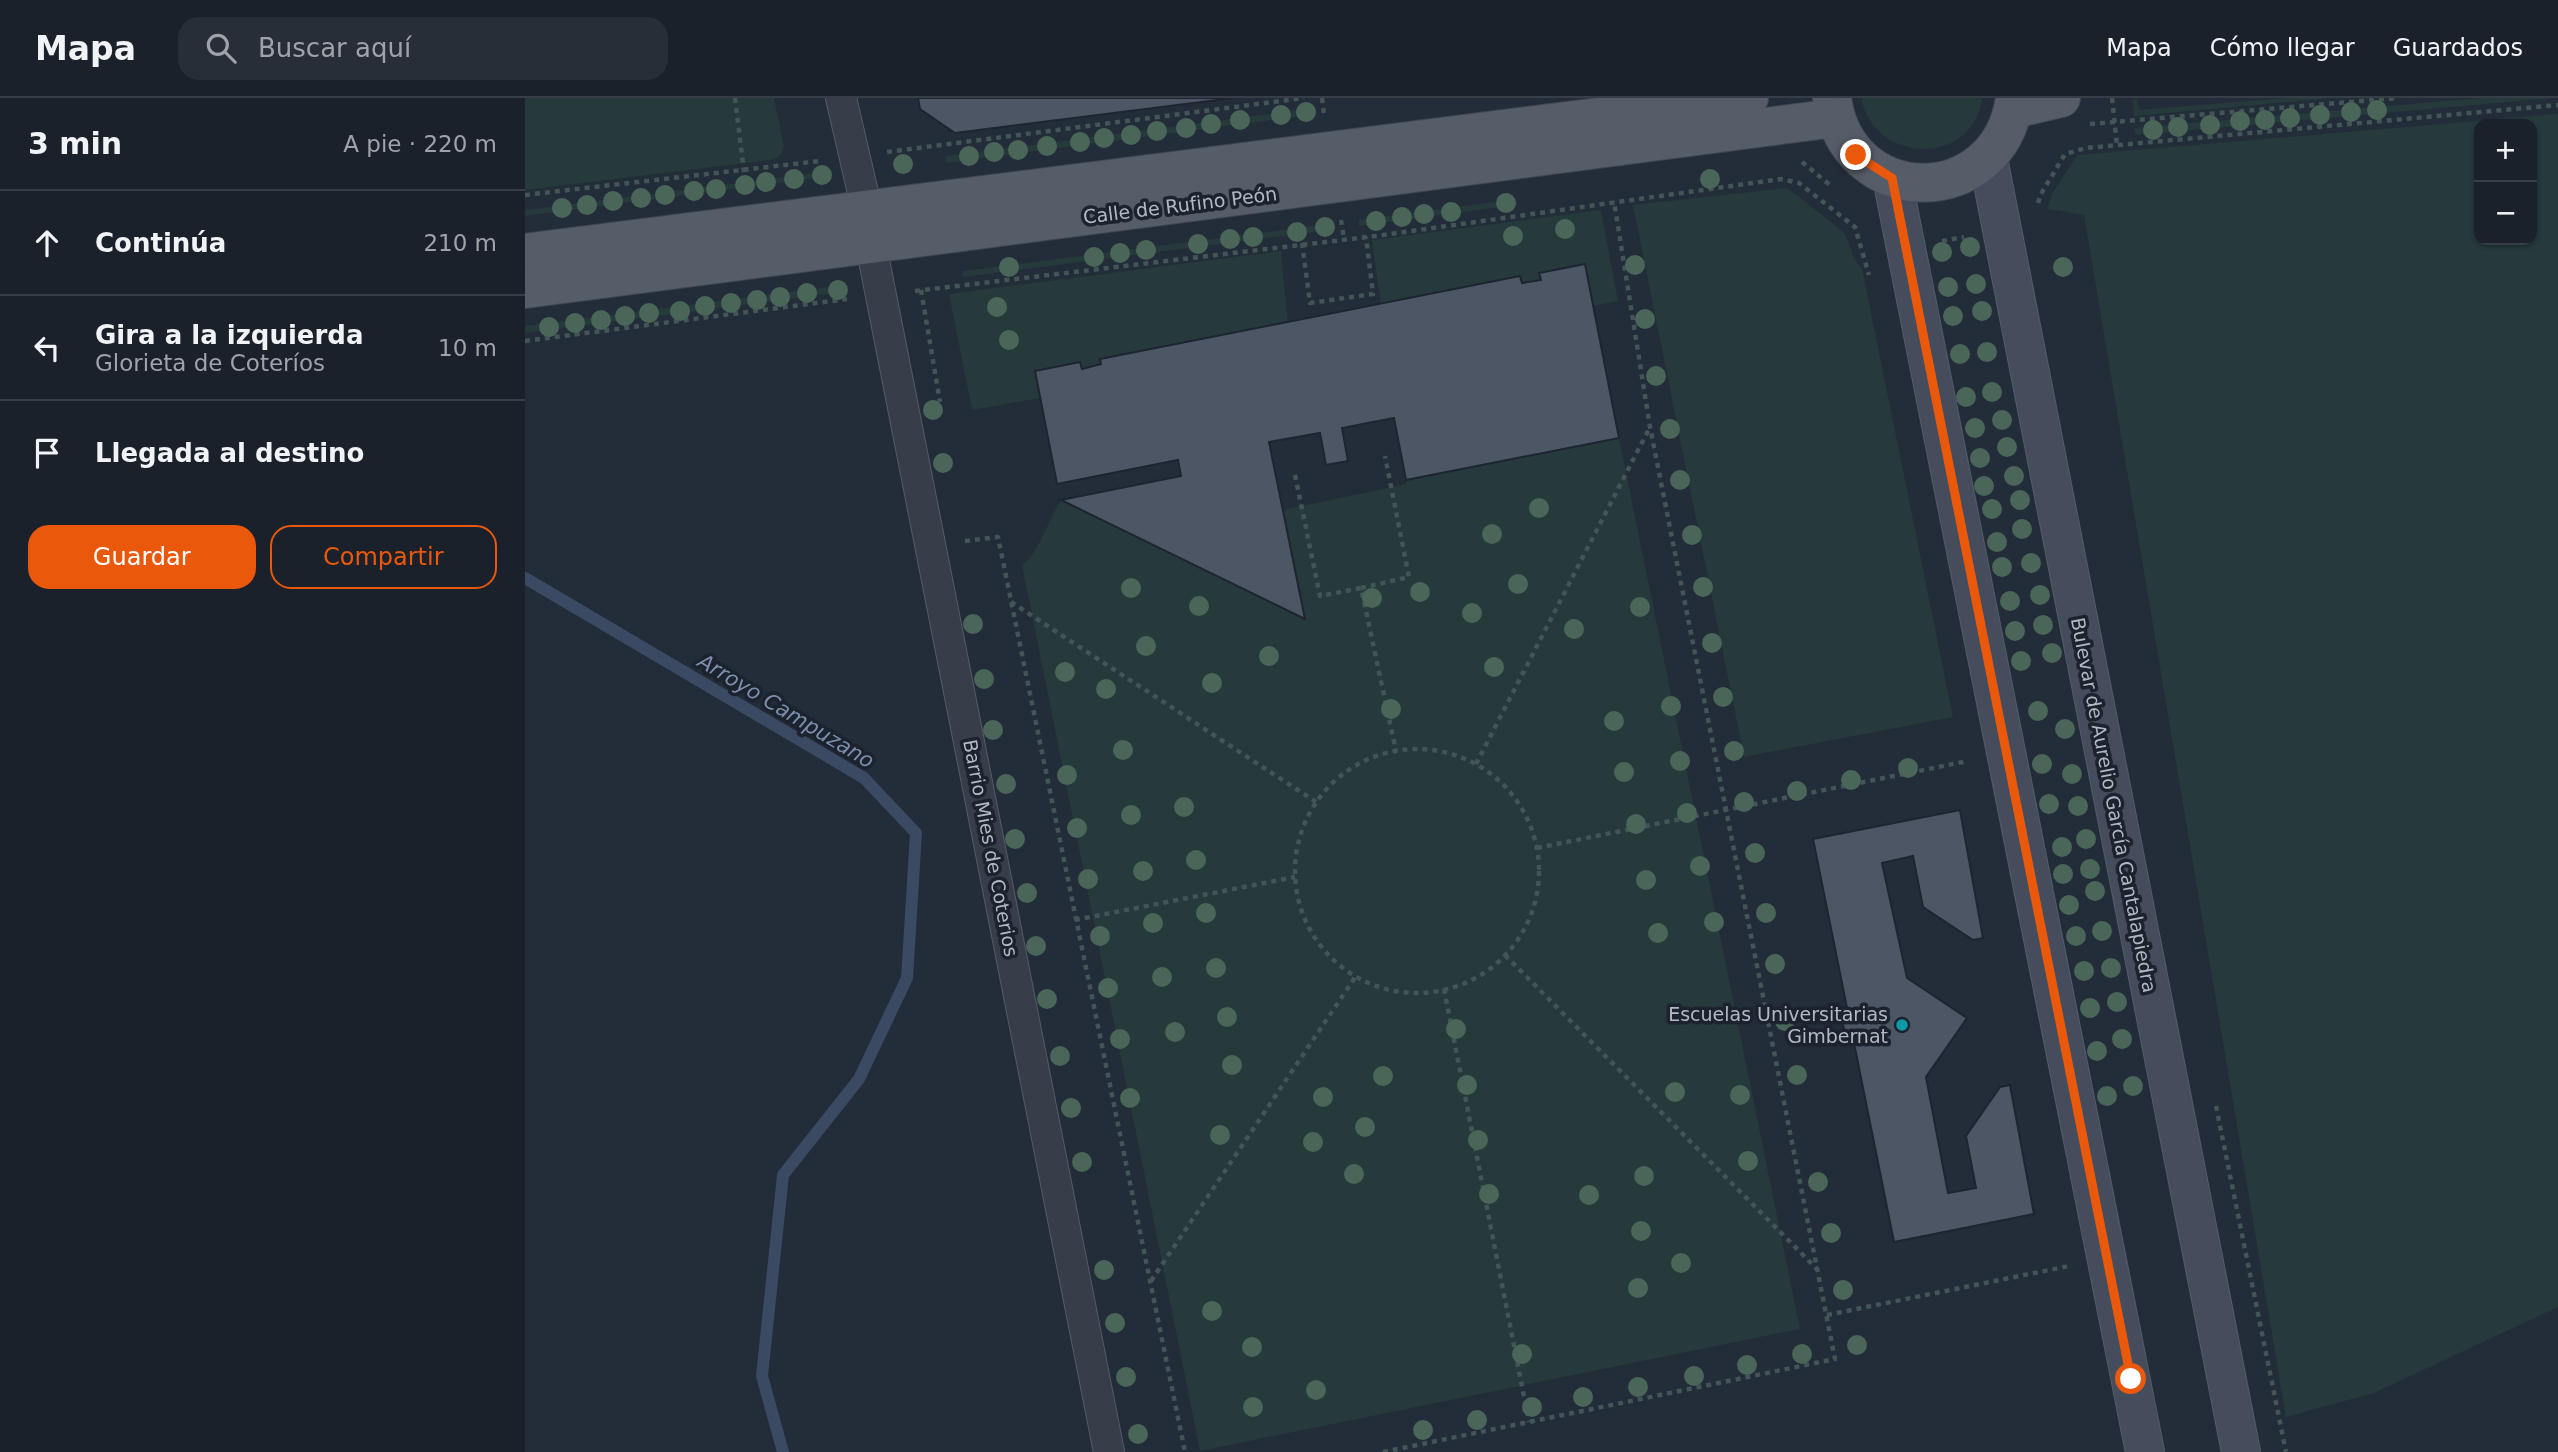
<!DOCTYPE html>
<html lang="es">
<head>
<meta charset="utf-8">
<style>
	body { margin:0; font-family:"DejaVu Sans",sans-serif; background:#272e37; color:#f1f3f6 }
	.controls { position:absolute; right:21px; top:21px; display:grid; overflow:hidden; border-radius:14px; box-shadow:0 2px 5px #0004 }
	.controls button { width:63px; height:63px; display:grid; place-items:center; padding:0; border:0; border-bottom:2px solid #383e47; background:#1a212b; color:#f1f3f6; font:35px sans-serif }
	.stop { position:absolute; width:21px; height:21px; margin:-16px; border:5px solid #ea580c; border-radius:50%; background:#fff }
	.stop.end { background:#ea580c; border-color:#fff; box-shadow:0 2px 7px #0008 }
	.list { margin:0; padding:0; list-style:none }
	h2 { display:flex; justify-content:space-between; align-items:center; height:91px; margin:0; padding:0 28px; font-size:30px }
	h2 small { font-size:23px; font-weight:400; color:#9fa3a9 }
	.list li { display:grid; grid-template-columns:46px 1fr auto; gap:21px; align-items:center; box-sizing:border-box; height:105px; padding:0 28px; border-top:2px solid #383e47 }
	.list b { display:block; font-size:26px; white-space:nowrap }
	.list p { margin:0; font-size:23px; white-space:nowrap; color:#9fa3a9 }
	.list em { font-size:23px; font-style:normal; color:#9fa3a9 }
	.actions { display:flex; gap:14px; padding:21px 28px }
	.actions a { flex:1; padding:16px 0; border:2px solid #ea580c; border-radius:21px; text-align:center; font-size:24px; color:#ea580c }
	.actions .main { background:#ea580c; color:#fff }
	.icon { flex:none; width:38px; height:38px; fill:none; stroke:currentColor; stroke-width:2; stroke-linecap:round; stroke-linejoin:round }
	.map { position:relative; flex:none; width:2033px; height:1354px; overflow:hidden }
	header { display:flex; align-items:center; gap:42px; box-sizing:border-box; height:98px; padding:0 35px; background:#1a212b; border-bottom:2px solid #383e47 }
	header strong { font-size:33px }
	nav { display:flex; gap:38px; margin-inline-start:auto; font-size:24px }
	.search { width:490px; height:63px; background:#272e37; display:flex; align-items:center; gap:18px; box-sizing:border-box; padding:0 24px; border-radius:21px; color:#9fa3a9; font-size:26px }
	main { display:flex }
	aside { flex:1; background:#1a212b }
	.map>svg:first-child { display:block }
	.green { fill:#26393b; fill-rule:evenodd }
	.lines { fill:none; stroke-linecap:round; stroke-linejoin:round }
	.stream { stroke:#394a62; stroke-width:12 }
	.building { fill:#4c5665; stroke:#1e2530; stroke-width:2 }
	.street-casing { stroke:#555c67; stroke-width:32 }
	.secondary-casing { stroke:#555c67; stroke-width:40 }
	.primary-casing { stroke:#404752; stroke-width:40 }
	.path { stroke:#435557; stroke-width:4.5; stroke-dasharray:5 5; stroke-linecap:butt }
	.street { stroke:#373e49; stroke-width:30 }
	.secondary { stroke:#454d5c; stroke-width:38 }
	.primary { stroke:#555d69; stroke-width:38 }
	.tree { fill:#4a6659 }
	.route { stroke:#ea580c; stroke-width:9 }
	.culture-dot { fill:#0f9aa8; stroke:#1c232e; stroke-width:2.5 }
	.labels { text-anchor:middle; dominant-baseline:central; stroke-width:7; stroke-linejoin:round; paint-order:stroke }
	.street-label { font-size:19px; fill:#b2b9c5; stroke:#1c232e }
	.poi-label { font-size:19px; fill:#b2b9c5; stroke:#1c232e; text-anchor:end }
	.water-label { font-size:21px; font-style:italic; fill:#7c8fac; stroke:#1c232e }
</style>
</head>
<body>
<header>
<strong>Mapa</strong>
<div class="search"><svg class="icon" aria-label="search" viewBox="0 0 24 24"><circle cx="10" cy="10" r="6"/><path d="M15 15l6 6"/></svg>Buscar aquí</div>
<nav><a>Mapa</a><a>Cómo llegar</a><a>Guardados</a></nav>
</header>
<main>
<aside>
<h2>3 min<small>A pie · 220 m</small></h2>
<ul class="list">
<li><svg class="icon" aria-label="ahead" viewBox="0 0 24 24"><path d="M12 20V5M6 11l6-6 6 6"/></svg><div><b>Continúa</b></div><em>210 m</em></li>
<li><svg class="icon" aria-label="left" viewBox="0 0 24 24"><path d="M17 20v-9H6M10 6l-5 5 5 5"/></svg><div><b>Gira a la izquierda</b><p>Glorieta de Coteríos</p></div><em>10 m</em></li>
<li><svg class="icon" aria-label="arrive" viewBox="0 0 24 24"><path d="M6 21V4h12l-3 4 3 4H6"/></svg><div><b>Llegada al destino</b></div></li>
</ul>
<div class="actions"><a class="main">Guardar</a><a>Compartir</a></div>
</aside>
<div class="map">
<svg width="2033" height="1354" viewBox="0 0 2033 1354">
	<rect width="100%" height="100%" fill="#232c39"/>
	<g class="green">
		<path d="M0,0H249L259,49L255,58L246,62L0,92Z"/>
		<path d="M1336,0H1457C1449,68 1350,68 1336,0Z"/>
		<path d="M1761,0H1807L1609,18L1608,2L1612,1L1614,12Z"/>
		<path d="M1955,0H2028L1610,37L1609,30Z"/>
		<path d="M783,11L784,17L421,65V58Z"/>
		<path d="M2033,16V1209L1849,1295L1761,1319L1559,117L1522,111L1527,96L1552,57ZM2007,26V142H1954V26Z"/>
		<path d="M307,73V78L0,118V112Z"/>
		<path d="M1261,90C1265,91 1317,132 1319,135C1328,148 1323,157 1337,170L1428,619L1219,659L1108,107Z"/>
		<path d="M991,101L992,107L834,128V122Z"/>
		<path d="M1076,112L1093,203L1069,208L1060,166L1015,175L1016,182L997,185L995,178L856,206L847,142Z"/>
		<path d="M803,126L804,132L438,179V173Z"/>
		<path d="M756,153L763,224L575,261L576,266L557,271L555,264L510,273L515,300L447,312L424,196Z"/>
		<path d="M319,187V194L0,235V228Z"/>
		<path d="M1094,340L1275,1231L675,1353L497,467C514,455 523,422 536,402L617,442L881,386V382Z"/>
	</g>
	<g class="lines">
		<path class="stream" d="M0,480L339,680L391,735L382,880L334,981L258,1077L237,1278L258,1354"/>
	</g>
	<g class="building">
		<path d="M393,0H708L430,35L395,11Z"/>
		<path d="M1060,166L1094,340L881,382L869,320L817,330L823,363L801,367L795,335L744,344L780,521L536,402L656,378L653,362L532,386L510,273L555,264L557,271L576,266L575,261L995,178L997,185L1016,182L1014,175Z"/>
		<path d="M1435,712L1458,840L1448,842L1398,809L1388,758L1357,765L1382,880L1442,920L1401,979L1423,1095L1451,1090L1441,1038L1475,989L1485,987L1509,1116L1369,1144L1327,935L1320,936L1316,916L1323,915L1288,741Z"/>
	</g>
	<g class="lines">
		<g class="street-casing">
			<g id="street">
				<path d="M316,0L342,112"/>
				<path d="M346,147L584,1354"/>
			</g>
		</g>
		<g class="secondary-casing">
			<g id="secondary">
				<path d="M1463,60L1716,1354"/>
				<path d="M1367,80L1620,1354"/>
			</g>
		</g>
		<g class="primary-casing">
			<g id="primary">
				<path d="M1307,0C1322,113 1474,113 1490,0"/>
				<path d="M1489,11L1536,0"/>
				<path d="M0,155L1224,0"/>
				<path d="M0,191L1310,20"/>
			</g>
		</g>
		<g class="path">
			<path d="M210,0L219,74"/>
			<path d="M797,0L799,16"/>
			<path d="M1587,0L1592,48"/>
			<path d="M1565,26L1872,0"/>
			<path d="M362,54L779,0"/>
			<path d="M1277,64L1305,87"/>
			<path d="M0,97L295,63"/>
			<path d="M1513,105L1516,96L1540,56L1561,50L2033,7"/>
			<path d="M816,122L819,141"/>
			<path d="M1417,143L1439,139"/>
			<path d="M777,145L785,205L848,196L841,139"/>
			<path d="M396,192L415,304"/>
			<path d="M390,193L851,138L1256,81L1274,85L1330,129L1344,177"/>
			<path d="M0,243L322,201"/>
			<path d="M770,377L795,498L836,490L871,653"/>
			<path d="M440,443L473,439L660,1354"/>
			<path d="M836,490L884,479L860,358"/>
			<path d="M486,504L791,704"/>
			<circle cx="892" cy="773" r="122"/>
			<path d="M951,666L1125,329"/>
			<path d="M1012,750L1443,663"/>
			<path d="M550,822L770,779"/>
			<path d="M980,857L1293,1172"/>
			<path d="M919,891L1004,1324"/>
			<path d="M1691,1008L1761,1354"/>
			<path d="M626,1183L831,878"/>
			<path d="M1302,1217L1544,1168"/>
			<path d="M858,1354L1310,1261L1125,329L1089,103"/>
		</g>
		<use href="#street" class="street"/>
		<use href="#secondary" class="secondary"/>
		<use href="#primary" class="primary"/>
	</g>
	<g class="tree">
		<circle cx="1852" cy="12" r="10"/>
		<circle cx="781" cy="14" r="10"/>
		<circle cx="1826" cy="14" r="10"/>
		<circle cx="756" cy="17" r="10"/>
		<circle cx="1795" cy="17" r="10"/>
		<circle cx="1765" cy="20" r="10"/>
		<circle cx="715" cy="22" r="10"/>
		<circle cx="1740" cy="22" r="10"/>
		<circle cx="1715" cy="23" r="10"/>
		<circle cx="686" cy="26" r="10"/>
		<circle cx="1685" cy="27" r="10"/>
		<circle cx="1653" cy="29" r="10"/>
		<circle cx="661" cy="30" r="10"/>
		<circle cx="1628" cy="32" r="10"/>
		<circle cx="632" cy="33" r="10"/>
		<circle cx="606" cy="37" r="10"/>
		<circle cx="579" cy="40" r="10"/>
		<circle cx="555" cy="44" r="10"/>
		<circle cx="522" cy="48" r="10"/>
		<circle cx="493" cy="52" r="10"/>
		<circle cx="469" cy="54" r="10"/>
		<circle cx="444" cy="58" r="10"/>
		<circle cx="378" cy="66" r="10"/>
		<circle cx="297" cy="77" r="10"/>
		<circle cx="269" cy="81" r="10"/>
		<circle cx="1185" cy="81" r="10"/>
		<circle cx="241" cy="84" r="10"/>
		<circle cx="220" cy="87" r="10"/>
		<circle cx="191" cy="91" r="10"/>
		<circle cx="169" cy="93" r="10"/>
		<circle cx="140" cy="97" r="10"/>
		<circle cx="116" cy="100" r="10"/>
		<circle cx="88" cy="103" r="10"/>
		<circle cx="981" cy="105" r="10"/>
		<circle cx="62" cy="107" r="10"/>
		<circle cx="37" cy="110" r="10"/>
		<circle cx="926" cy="114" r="10"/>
		<circle cx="899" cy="116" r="10"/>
		<circle cx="877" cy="119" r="10"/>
		<circle cx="851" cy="123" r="10"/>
		<circle cx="800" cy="129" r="10"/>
		<circle cx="1040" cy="131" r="10"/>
		<circle cx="772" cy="134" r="10"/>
		<circle cx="988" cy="138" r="10"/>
		<circle cx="728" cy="139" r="10"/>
		<circle cx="705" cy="141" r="10"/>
		<circle cx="673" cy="146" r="10"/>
		<circle cx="1445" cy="149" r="10"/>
		<circle cx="621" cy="152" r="10"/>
		<circle cx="1417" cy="154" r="10"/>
		<circle cx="595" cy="155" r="10"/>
		<circle cx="569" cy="159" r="10"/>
		<circle cx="1110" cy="167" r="10"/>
		<circle cx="484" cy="169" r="10"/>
		<circle cx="1538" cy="169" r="10"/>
		<circle cx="1451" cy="186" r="10"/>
		<circle cx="1423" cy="189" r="10"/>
		<circle cx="313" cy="192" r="10"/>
		<circle cx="282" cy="195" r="10"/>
		<circle cx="255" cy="199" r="10"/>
		<circle cx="232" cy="202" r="10"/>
		<circle cx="206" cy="205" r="10"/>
		<circle cx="180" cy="208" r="10"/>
		<circle cx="472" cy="209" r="10"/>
		<circle cx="155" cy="213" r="10"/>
		<circle cx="1457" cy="213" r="10"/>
		<circle cx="124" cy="215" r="10"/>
		<circle cx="100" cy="218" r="10"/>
		<circle cx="1428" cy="218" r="10"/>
		<circle cx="1120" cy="221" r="10"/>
		<circle cx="76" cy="222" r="10"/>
		<circle cx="50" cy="225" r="10"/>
		<circle cx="24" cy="229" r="10"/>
		<circle cx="484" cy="242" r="10"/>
		<circle cx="1462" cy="254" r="10"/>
		<circle cx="1435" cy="256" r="10"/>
		<circle cx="1131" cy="278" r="10"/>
		<circle cx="1467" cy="294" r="10"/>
		<circle cx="1441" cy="299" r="10"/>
		<circle cx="408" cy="312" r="10"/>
		<circle cx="1477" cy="322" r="10"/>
		<circle cx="1450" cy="330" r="10"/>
		<circle cx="1145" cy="331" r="10"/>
		<circle cx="1482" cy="349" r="10"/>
		<circle cx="1455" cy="360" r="10"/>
		<circle cx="418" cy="365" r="10"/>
		<circle cx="1489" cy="378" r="10"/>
		<circle cx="1155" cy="382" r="10"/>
		<circle cx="1459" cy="388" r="10"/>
		<circle cx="1495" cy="402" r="10"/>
		<circle cx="1014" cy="410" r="10"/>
		<circle cx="1467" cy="411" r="10"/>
		<circle cx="1497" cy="431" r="10"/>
		<circle cx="967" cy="436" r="10"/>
		<circle cx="1167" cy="437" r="10"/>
		<circle cx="1472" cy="444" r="10"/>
		<circle cx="1506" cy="465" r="10"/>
		<circle cx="1477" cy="469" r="10"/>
		<circle cx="993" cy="486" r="10"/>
		<circle cx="1178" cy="489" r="10"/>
		<circle cx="606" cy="490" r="10"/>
		<circle cx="895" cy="494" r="10"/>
		<circle cx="1515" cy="497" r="10"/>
		<circle cx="847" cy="500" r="10"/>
		<circle cx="1485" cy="503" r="10"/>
		<circle cx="674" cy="508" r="10"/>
		<circle cx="1115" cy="509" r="10"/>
		<circle cx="947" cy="515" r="10"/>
		<circle cx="448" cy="526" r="10"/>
		<circle cx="1518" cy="527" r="10"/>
		<circle cx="1049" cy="531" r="10"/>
		<circle cx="1490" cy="533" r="10"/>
		<circle cx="1187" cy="545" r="10"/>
		<circle cx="621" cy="548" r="10"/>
		<circle cx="1527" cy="555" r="10"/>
		<circle cx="744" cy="558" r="10"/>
		<circle cx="1496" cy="563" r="10"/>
		<circle cx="969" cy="569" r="10"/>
		<circle cx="540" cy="574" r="10"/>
		<circle cx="459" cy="581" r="10"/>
		<circle cx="687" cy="585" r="10"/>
		<circle cx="581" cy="591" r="10"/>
		<circle cx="1198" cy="599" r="10"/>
		<circle cx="1146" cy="608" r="10"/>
		<circle cx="866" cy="611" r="10"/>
		<circle cx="1513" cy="613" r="10"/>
		<circle cx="1089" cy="623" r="10"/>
		<circle cx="1540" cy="631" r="10"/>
		<circle cx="468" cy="632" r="10"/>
		<circle cx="598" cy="652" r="10"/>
		<circle cx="1209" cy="653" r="10"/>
		<circle cx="1155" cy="663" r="10"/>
		<circle cx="1517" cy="666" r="10"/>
		<circle cx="1383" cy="670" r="10"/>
		<circle cx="1099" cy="674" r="10"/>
		<circle cx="1547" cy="676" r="10"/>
		<circle cx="542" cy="677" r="10"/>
		<circle cx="1326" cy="682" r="10"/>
		<circle cx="481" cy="686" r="10"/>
		<circle cx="1272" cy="693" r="10"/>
		<circle cx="1219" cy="704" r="10"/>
		<circle cx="1524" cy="706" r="10"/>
		<circle cx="1553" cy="708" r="10"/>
		<circle cx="659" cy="709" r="10"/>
		<circle cx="1162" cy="715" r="10"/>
		<circle cx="606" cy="717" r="10"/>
		<circle cx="1111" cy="726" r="10"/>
		<circle cx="552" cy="730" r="10"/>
		<circle cx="490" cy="741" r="10"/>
		<circle cx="1561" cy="741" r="10"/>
		<circle cx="1537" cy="749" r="10"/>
		<circle cx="1230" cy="755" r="10"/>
		<circle cx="671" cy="762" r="10"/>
		<circle cx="1175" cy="768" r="10"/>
		<circle cx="1565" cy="771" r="10"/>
		<circle cx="618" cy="773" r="10"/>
		<circle cx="1538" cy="776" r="10"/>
		<circle cx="563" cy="781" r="10"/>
		<circle cx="1121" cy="782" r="10"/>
		<circle cx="1570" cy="793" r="10"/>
		<circle cx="502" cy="795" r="10"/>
		<circle cx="1544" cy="807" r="10"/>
		<circle cx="681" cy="815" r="10"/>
		<circle cx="1241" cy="815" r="10"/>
		<circle cx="1189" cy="824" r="10"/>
		<circle cx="628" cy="825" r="10"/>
		<circle cx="1577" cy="833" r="10"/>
		<circle cx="1133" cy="835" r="10"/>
		<circle cx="575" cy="838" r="10"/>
		<circle cx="1551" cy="838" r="10"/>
		<circle cx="511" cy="848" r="10"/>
		<circle cx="1250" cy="866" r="10"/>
		<circle cx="691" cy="870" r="10"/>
		<circle cx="1586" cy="870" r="10"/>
		<circle cx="1559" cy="873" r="10"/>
		<circle cx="637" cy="879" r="10"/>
		<circle cx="583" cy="890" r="10"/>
		<circle cx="522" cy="901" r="10"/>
		<circle cx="1592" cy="904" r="10"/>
		<circle cx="1565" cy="910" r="10"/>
		<circle cx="702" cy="919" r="10"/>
		<circle cx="1260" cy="923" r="10"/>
		<circle cx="931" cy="931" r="10"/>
		<circle cx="650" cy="934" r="10"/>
		<circle cx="595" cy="941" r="10"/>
		<circle cx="1597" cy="941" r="10"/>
		<circle cx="1572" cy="953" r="10"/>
		<circle cx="535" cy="958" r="10"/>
		<circle cx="707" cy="967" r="10"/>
		<circle cx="1272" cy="977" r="10"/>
		<circle cx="858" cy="978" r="10"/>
		<circle cx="942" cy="987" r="10"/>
		<circle cx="1608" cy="988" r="10"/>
		<circle cx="1150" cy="994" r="10"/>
		<circle cx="1215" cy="997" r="10"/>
		<circle cx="1582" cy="998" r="10"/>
		<circle cx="798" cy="999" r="10"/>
		<circle cx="605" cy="1000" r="10"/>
		<circle cx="546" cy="1010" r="10"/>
		<circle cx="840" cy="1029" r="10"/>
		<circle cx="695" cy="1037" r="10"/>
		<circle cx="953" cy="1042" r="10"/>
		<circle cx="788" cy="1044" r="10"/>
		<circle cx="1223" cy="1063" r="10"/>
		<circle cx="557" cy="1064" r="10"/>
		<circle cx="829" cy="1076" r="10"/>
		<circle cx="1119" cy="1078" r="10"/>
		<circle cx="1293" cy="1084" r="10"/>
		<circle cx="964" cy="1096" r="10"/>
		<circle cx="1064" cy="1097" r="10"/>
		<circle cx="1116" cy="1133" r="10"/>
		<circle cx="1306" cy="1135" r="10"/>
		<circle cx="1156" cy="1165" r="10"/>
		<circle cx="579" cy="1172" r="10"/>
		<circle cx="1113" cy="1190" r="10"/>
		<circle cx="1318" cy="1192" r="10"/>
		<circle cx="687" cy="1213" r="10"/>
		<circle cx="590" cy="1225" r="10"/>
		<circle cx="1332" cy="1247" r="10"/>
		<circle cx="727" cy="1249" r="10"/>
		<circle cx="997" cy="1256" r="10"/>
		<circle cx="1277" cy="1256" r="10"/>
		<circle cx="1222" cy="1267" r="10"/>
		<circle cx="1169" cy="1278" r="10"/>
		<circle cx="601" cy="1279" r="10"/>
		<circle cx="1113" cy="1289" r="10"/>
		<circle cx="791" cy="1292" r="10"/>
		<circle cx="1058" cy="1299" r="10"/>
		<circle cx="728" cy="1309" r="10"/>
		<circle cx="1007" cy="1309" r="10"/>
		<circle cx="952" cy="1322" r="10"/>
		<circle cx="898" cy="1332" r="10"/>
		<circle cx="613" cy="1336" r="10"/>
	</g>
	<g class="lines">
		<path class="route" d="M1331,57L1367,80L1606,1281"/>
	</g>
	<circle class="culture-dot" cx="1377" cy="927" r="7"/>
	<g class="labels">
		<g class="street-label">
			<text transform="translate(655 107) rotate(-7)">Calle de Rufino Peón</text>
			<text transform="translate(1589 707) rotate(79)">Bulevar de Aurelio García Cantalapiedra</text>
			<text transform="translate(466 750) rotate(79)">Barrio Mies de Coterios</text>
		</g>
		<g class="poi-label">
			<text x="1363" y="916">Escuelas Universitarias<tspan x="1363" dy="22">Gimbernat</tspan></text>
		</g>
		<g class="water-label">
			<text transform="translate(261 613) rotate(31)">Arroyo Campuzano</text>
		</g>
	</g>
</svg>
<div class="controls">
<button>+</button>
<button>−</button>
</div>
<div class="stop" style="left:1606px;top:1281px"></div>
<div class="stop end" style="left:1331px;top:57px"></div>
</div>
</main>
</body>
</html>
